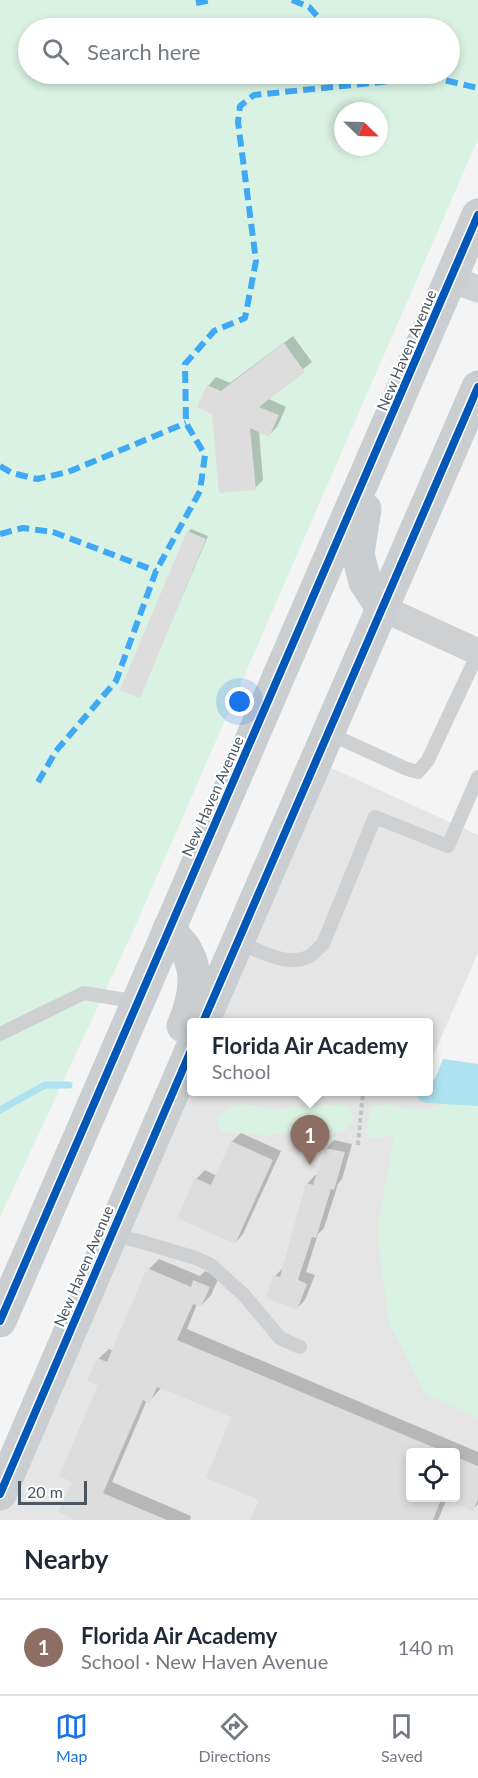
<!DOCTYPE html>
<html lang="en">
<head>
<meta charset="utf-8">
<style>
	body { margin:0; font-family:Lato,sans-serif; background:#f6f6f7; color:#1f2937 }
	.controls { position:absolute; right:18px; bottom:18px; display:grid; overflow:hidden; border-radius:6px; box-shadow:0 3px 9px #0003 }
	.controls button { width:54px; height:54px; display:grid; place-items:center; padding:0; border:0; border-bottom:2px solid #e0e1e3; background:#fff; color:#1f2937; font:30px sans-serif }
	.compass { position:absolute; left:334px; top:102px; width:54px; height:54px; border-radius:50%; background:#fff; box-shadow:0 3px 9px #0003; rotate:113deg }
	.scale { position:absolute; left:18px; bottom:15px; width:69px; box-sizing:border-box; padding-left:6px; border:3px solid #4a5661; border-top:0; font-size:16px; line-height:21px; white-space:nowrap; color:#4a5661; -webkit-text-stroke:4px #fff; paint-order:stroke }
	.you { position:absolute; left:240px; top:702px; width:21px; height:21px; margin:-15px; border:4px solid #fff; border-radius:50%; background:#1a73e8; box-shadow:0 0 0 9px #1a73e833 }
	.badge { display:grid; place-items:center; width:39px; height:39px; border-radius:50%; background:#1a73e8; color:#fff; font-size:20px; font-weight:700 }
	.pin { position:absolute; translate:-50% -50px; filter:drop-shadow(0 2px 3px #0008) }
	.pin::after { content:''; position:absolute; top:32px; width:21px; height:18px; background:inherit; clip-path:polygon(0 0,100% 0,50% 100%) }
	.popup { position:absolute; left:187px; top:1018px; width:246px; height:78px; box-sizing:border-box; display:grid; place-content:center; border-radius:6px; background:#fff; filter:drop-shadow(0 2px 4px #0005); font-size:20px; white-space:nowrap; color:#747a83 }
	.popup b { font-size:22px; color:#1f2937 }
	.popup::after { content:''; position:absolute; left:50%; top:100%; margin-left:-12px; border:12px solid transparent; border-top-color:#fff }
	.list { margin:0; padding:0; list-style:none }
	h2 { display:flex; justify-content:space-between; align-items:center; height:78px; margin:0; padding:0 24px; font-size:26px }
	h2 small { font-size:20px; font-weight:400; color:#747a83 }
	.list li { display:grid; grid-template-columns:39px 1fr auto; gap:18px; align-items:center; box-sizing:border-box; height:96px; padding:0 24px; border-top:2px solid #e0e1e3 }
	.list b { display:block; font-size:22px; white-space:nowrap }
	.list p { margin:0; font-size:20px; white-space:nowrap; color:#747a83 }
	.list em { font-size:20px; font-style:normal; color:#747a83 }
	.icon { flex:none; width:33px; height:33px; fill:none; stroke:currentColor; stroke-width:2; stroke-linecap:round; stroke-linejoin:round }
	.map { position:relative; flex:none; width:478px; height:1520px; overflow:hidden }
	.search { position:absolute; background:#fff; box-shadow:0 3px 9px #0003; left:18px; right:18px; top:18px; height:66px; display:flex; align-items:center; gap:15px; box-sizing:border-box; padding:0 21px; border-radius:33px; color:#747a83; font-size:22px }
	.sheet { height:174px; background:#fff }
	nav { display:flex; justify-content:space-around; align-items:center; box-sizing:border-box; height:84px; border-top:2px solid #e0e1e3; background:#fff; font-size:16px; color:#747a83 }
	nav a { display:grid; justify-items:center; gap:3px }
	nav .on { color:#1a73e8 }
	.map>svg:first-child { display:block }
	.education { fill:#e6e5e6; fill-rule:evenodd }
	.green { fill:#d9f2e3; fill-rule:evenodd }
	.water { fill:#aee2f0 }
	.shadow { fill:#0003; fill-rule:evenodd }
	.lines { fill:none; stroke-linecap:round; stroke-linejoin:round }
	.stream { stroke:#aee2f0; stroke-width:7 }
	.canal { stroke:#aee2f0; stroke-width:24 }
	.building { fill:#ddddde }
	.path { stroke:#bcc7c4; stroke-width:4; stroke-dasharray:4.5 3; stroke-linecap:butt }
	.service { stroke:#ced0d2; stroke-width:14 }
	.minor { stroke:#ced0d2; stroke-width:27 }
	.primary { stroke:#caced1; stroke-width:33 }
	.quiet { stroke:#3fa9f5; stroke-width:6; stroke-dasharray:12 6; stroke-linecap:butt }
	.cycleway-casing { stroke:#fff; stroke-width:11 }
	.cycleway { stroke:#0057b8; stroke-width:8 }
	.labels { text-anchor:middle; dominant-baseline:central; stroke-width:4.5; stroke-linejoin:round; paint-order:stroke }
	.street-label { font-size:15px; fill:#4a5661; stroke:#fff }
</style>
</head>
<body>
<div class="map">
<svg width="478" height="1520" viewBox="0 0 478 1520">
	<rect width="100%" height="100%" fill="#f4f4f4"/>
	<g class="education">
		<path d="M316,761L478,835V953L429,1065L428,1022H203Z"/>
		<path d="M191,1048L192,1092L429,1091L478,1094V1520H0V1494ZM410,1452H456V1498H410Z"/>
	</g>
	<g class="green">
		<path d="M0,0H478V139L134,929L0,1217ZM28,28H450V74H28ZM343,111H379V147H343Z"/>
		<path d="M452,1101L478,1102V1418L425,1394L389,1323L377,1232L394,1135L372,1139L367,1136C366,1124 368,1116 373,1106L390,1103L401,1108L427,1110Z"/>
		<path d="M236,1104H245L269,1110L341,1104L350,1109L354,1119L345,1131L324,1135L297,1130L268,1136L248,1133L219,1132L218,1116Z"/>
	</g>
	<path class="water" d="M443,1059L478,1064V1084L434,1081Z"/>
	<g class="shadow">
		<path d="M293,336L312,362L267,398L286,407L277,427L269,435L259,431L263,480L255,488L214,413L208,386L216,377L230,383Z"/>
		<path d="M191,529L208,536L139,697L188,532Z"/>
		<path d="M241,1133L281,1151L243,1234L235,1243L179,1218L196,1179L205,1170L217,1176L232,1141Z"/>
		<path d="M334,1140L352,1144L342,1179L338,1184L324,1228L318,1234L306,1272L315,1275L305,1300L297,1308L275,1276L283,1268L307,1184L315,1175L317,1176L326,1149Z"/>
		<path d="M159,1259L200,1276L205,1271L219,1277L211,1295L201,1306L197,1304L187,1329L478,1452V1504L473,1509L447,1498L438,1520H254L261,1499L233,1417L162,1387L150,1401L147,1400L112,1482L191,1516L190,1520H77L74,1481L100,1385L98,1359L109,1349L114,1351L149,1269ZM410,1452H456V1498H410Z"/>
	</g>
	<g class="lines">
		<path class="stream" d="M0,1110L45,1085H69"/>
		<path class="canal" d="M428,1091L478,1094"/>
	</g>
	<g class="building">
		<path d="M284,343L305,372L259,407L279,415L269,437L250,428L256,490L219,493L212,414L197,407L207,385L221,391Z"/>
		<path d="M187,531L206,539L140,698L120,690Z"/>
		<path d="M231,1141L273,1160L235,1244L177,1218L195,1178L211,1185Z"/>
		<path d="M325,1148L345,1152L334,1190L331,1189L316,1238L312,1237L298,1280L307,1284L297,1310L266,1298L273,1275L280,1277L306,1183L313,1185Z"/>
		<path d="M147,1268L191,1287L193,1280L210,1287L201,1307L193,1304L177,1340L445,1452H411V1497H442L433,1520H250L259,1500L206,1478L231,1417L157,1387L150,1403L143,1400L103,1493L167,1520H75L58,1512L72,1482L59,1476L98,1385L87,1381L97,1358L107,1362Z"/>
		<path d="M456,1457L478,1466V1499L473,1511L456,1504Z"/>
	</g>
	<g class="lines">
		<path class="path" d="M358,1145L363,1092"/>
		<g class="service">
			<path d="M328,733L407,769L418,772L428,760L478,653"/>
			<path d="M238,942C258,950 286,967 308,957C314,954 318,948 323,944L375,817L448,846L478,777"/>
			<path d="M0,1034L84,993L138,1002"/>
			<path d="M111,1235L135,1240L196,1258L211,1265L244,1295L280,1338L300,1347"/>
		</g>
		<g class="minor">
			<path d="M450,279L478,289"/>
			<path d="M382,608L478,652"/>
		</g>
		<g class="primary">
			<path d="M365,509L358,554L365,582L382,608"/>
			<path d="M169,929C174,936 183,944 187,952C200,976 193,1003 183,1026"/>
			<path d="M203,1022L478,387"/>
			<path d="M0,1321L478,215"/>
			<path d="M0,1494L192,1048"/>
		</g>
		<g class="quiet">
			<path d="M292,0L309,7L328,28"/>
			<path d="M196,3L213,0"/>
			<path d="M0,466L12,473L37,479L68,472L186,423"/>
			<path d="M0,534L23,528L53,532L156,571"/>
			<path d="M38,782L56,751L116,681L156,571L200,491L205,455L186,423L185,364L214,331L245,318L256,261L238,122L240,106L254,95L431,77L478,88"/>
		</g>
		<g class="cycleway-casing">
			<g id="cycleway">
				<path d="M203,1022L478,387"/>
				<path d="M0,1321L478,215"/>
				<path d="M0,1494L192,1048"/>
			</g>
		</g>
		<use href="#cycleway" class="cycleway"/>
	</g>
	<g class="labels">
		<g class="street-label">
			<text transform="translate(406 350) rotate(-67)">New Haven Avenue</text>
			<text transform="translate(212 796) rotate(-66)">New Haven Avenue</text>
			<text transform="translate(83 1266) rotate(-67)">New Haven Avenue</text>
		</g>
	</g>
</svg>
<div class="controls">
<button><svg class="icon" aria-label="locate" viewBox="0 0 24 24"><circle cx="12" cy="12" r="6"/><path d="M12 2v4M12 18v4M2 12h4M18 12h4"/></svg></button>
</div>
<svg class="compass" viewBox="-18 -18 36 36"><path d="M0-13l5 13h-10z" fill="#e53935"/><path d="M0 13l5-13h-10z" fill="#747a83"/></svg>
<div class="scale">20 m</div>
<div class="you"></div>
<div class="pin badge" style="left:310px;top:1165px;background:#8d6e63">1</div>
<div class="popup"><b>Florida Air Academy</b>School</div>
<div class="search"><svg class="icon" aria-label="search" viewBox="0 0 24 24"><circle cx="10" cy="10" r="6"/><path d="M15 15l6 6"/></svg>Search here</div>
</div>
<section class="sheet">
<h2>Nearby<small></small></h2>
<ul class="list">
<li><span class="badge" style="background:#8d6e63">1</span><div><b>Florida Air Academy</b><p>School · New Haven Avenue</p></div><em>140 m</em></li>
</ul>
</section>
<nav>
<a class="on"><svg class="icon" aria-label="map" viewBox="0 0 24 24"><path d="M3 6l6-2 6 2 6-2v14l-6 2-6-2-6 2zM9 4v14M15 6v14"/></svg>Map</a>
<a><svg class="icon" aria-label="directions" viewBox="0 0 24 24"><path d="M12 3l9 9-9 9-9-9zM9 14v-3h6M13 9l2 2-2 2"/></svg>Directions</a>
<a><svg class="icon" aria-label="saved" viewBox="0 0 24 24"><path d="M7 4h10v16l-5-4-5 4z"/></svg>Saved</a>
</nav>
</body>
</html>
